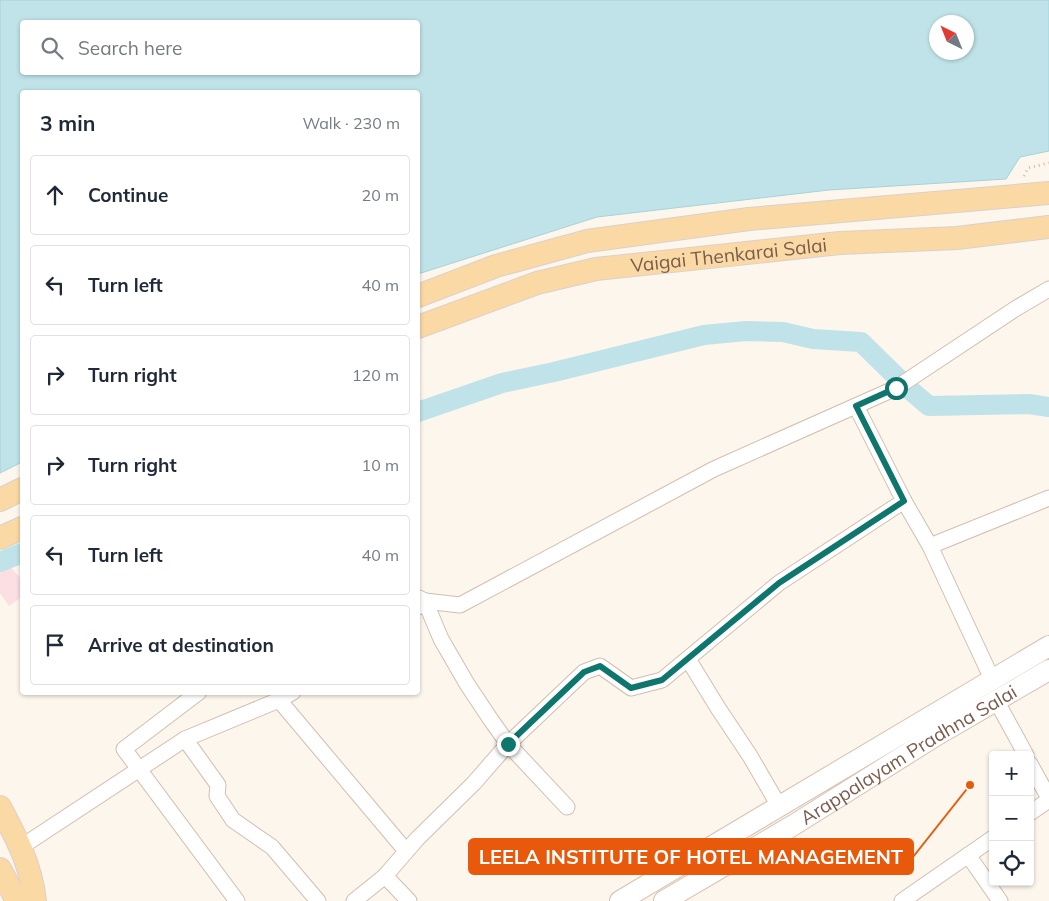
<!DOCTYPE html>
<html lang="en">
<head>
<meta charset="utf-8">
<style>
	body { margin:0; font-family:Mulish,sans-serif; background:#f2f2f3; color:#1f2937 }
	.controls { position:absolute; right:15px; bottom:15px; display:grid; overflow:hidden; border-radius:5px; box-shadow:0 1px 4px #0004 }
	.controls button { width:45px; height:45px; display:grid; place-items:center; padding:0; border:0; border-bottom:1px solid #e0e1e3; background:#fff; color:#1f2937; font:25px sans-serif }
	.compass { position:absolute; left:929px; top:15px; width:45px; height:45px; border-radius:50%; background:#fff; box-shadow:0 1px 4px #0004; rotate:317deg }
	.stop { position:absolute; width:15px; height:15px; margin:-11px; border:4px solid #0f766e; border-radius:50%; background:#fff }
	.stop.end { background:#0f766e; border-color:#fff; box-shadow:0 1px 5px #0008 }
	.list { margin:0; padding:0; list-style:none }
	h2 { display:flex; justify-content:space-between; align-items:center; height:65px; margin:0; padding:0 20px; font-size:21px }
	h2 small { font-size:16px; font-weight:400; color:#747a83 }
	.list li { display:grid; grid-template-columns:32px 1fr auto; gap:15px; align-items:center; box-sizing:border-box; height:80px; margin:0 10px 10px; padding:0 10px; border:1px solid #e0e1e3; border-radius:5px }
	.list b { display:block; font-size:19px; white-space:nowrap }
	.list em { font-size:16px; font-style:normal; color:#747a83 }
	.icon { flex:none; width:28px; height:28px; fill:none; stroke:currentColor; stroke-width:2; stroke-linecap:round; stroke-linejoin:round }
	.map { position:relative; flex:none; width:1049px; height:901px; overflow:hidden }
	.search { position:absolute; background:#fff; box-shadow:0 1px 4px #0004; left:20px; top:20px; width:400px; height:55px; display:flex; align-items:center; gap:12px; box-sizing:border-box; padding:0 18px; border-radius:5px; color:#747a83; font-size:19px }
	.panel { position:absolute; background:#fff; box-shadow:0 1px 4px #0004; left:20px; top:90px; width:400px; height:605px; border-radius:5px }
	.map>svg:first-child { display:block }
	.medical { fill:#fbdfe3 }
	.water { fill:#bfe3e8; stroke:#a5d3da; fill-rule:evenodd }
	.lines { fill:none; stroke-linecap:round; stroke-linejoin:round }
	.canal { stroke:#bfe3e8; stroke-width:20 }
	.street-casing { stroke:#d1beb0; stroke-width:17 }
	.secondary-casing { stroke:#d6c0b0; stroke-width:22 }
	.primary-casing { stroke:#dad1cd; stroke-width:24 }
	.path { stroke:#d9b8a5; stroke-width:3; stroke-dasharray:1 4; stroke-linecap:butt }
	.street { stroke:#fff; stroke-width:15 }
	.secondary { stroke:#fff; stroke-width:20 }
	.primary { stroke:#fbd9a5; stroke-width:22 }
	.route { stroke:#0f766e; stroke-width:6 }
	.labels { text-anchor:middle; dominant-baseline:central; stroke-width:5; stroke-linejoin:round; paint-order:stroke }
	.street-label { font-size:19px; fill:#7a5c4d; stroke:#fffaf3 }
	.leader { fill:none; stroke:#e8590c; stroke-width:2 }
	.callout-dot { fill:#e8590c; stroke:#fffaf3; stroke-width:2 }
	.callout { fill:#e8590c; stroke:#e8590c; stroke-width:2 }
	.callout-label { font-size:20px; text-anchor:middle; font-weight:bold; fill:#fff }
</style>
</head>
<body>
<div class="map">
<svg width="1049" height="901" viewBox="0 0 1049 901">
	<rect width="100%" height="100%" fill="#fdf6ec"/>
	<path class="medical" d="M7,563L22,580V597L9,606L0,593V567Z"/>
	<path class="water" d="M0,0H1049V151L1020,157L1006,179L829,190L597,217L418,274V92H22V462L0,473ZM22,22H418V72H22ZM936,22H966V52H936Z"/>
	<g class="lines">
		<g class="canal">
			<path d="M418,412L502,383L554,372L704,335L746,331L783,332L813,339L861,342L910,390L929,406L1029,404L1049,407"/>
			<path d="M0,562L22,553"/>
		</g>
		<g class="street-casing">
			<g id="street">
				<path d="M856,406L904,501L930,546L992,679"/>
				<path d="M930,546L1049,498"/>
				<path d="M419,598L425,601L441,639L467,684L491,720L508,744L567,807"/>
				<path d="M418,607L425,601L460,605L714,469L896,388L1015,309L1049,289"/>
				<path d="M688,659L718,708L750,756L779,806"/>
				<path d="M199,692L124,749L237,901"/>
				<path d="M279,700L406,851"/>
				<path d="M997,702L1026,755"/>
				<path d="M185,739L218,785L217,796L233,820L272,847L318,901"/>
				<path d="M1030,764L1049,798"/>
				<path d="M1030,813L1049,800"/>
				<path d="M21,847L185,739L279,700L293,692"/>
				<path d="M968,855L1000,901"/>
				<path d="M385,876L409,901"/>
				<path d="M354,901L385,876L417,839L474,783L508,744L584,672L600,666L631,688L662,680L779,583L904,501"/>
				<path d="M902,901L993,838"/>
			</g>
		</g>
		<g class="secondary-casing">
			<g id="secondary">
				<path d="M620,901L1049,646"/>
				<path id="s1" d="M664,901L792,826L937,735L1049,670"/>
			</g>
		</g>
		<g class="primary-casing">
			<g id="primary">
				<path d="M418,296L496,266L587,241L749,219L1049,193"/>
				<path id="s2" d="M418,327L537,283L596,269L840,243L957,238L1049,227"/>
				<path d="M0,500L22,489"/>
				<path d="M0,538L22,528"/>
				<path d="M0,807C17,839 31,865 35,901"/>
				<path d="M0,869L17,901"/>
			</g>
		</g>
		<path class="path" d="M1024,176L1028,168L1049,163"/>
		<use href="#street" class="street"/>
		<use href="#secondary" class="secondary"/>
		<use href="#primary" class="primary"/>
	</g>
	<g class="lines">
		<path class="route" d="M508,744L584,672L600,666L631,688L662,680L779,583L904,501L856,406L896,388"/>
	</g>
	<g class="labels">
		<g class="street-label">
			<text stroke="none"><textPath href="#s2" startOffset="321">Vaigai Thenkarai Salai</textPath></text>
			<text stroke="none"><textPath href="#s1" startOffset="285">Arappalayam Pradhna Salai</textPath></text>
		</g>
	</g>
	<path class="leader" d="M970 785L913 857"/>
	<circle class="callout-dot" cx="970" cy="785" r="5"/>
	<rect class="callout" x="469" y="839" width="444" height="35" rx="5"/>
	<g class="callout-label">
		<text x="691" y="864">LEELA INSTITUTE OF HOTEL MANAGEMENT</text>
	</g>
</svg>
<div class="controls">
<button>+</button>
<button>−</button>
<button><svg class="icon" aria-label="locate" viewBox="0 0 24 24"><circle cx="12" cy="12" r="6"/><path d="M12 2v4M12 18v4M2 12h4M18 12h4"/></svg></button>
</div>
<svg class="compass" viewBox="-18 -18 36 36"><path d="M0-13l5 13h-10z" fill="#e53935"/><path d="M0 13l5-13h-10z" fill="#747a83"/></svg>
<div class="stop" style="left:896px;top:388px"></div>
<div class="stop end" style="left:508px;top:744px"></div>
<div class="search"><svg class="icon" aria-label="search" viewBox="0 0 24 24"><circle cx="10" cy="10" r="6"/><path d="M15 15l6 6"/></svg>Search here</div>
<section class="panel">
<h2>3 min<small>Walk · 230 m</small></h2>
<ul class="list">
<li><svg class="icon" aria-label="ahead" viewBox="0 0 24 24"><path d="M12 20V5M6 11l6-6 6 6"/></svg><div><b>Continue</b></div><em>20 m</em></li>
<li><svg class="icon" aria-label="left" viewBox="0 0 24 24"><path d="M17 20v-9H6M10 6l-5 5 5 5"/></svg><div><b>Turn left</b></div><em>40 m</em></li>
<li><svg class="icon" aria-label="right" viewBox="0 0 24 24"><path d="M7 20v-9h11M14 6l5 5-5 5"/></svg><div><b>Turn right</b></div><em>120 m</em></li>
<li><svg class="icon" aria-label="right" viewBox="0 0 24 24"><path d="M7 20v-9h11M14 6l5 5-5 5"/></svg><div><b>Turn right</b></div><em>10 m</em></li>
<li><svg class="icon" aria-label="left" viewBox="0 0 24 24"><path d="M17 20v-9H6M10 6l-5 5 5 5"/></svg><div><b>Turn left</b></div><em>40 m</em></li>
<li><svg class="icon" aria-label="arrive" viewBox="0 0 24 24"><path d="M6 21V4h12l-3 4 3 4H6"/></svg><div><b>Arrive at destination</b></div></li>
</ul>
</section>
</div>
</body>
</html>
